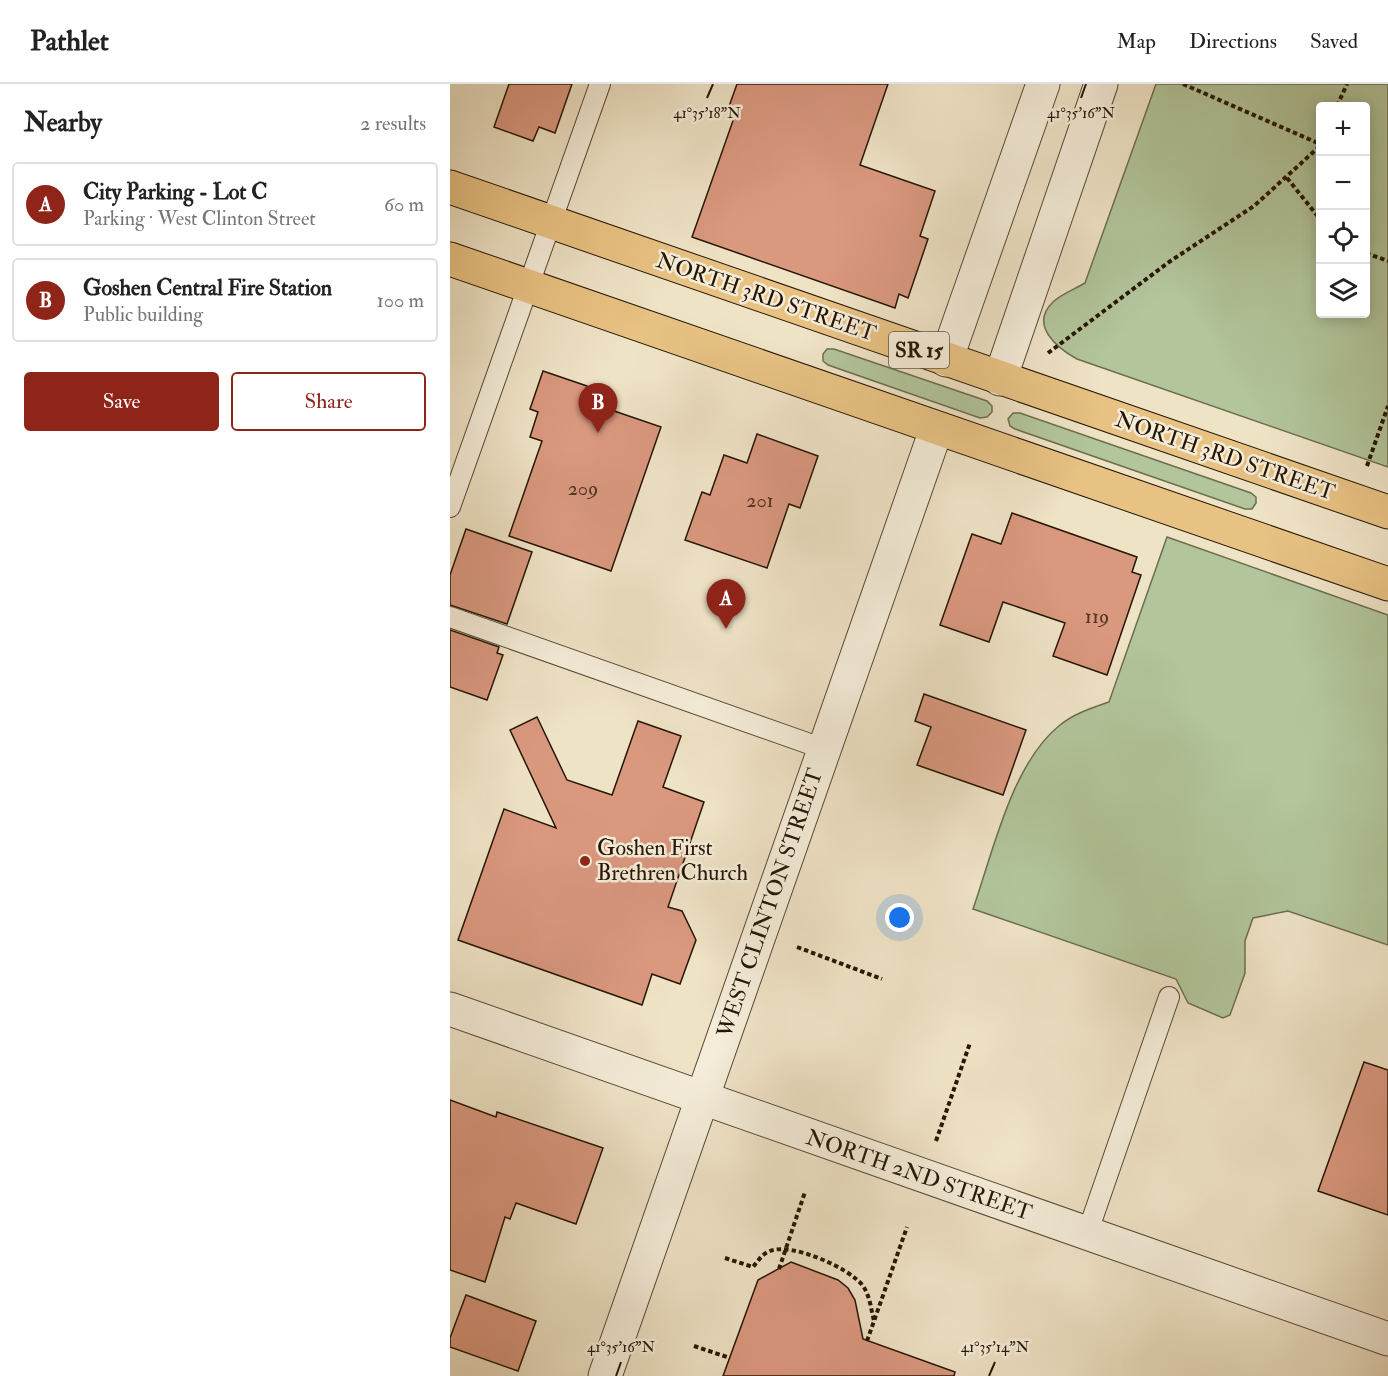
<!DOCTYPE html>
<html lang="en">
<head>
<meta charset="utf-8">
<style>
	body { margin:0; font-family:"IM FELL Double Pica",serif; background:#f6f6f6; color:#222 }
	.controls { position:absolute; right:18px; top:18px; display:grid; overflow:hidden; border-radius:6px; box-shadow:0 3px 15px #0003 }
	.controls button { width:54px; height:54px; display:grid; place-items:center; padding:0; border:0; border-bottom:2px solid #e0e0e0; background:#fff; color:#222; font:30px sans-serif }
	.you { position:absolute; left:450px; top:834px; width:21px; height:21px; margin:-15px; border:4px solid #fff; border-radius:50%; background:#1a73e8; box-shadow:0 0 0 9px #1a73e833 }
	.badge { display:grid; place-items:center; width:39px; height:39px; border-radius:50%; background:#8f2418; color:#fff; font-size:20px; font-weight:700 }
	.pin { position:absolute; translate:-50% -50px; filter:drop-shadow(0 2px 3px #0008) }
	.pin::after { content:''; position:absolute; top:32px; width:21px; height:18px; background:inherit; clip-path:polygon(0 0,100% 0,50% 100%) }
	.list { margin:0; padding:0; list-style:none }
	h2 { display:flex; justify-content:space-between; align-items:center; height:78px; margin:0; padding:0 24px; font-size:26px }
	h2 small { font-size:20px; font-weight:400; color:#767676 }
	.list li { display:grid; grid-template-columns:39px 1fr auto; gap:18px; align-items:center; box-sizing:border-box; height:84px; margin:0 12px 12px; padding:0 12px; border:2px solid #e0e0e0; border-radius:6px }
	.list b { display:block; font-size:22px; white-space:nowrap }
	.list p { margin:0; font-size:20px; white-space:nowrap; color:#767676 }
	.list em { font-size:20px; font-style:normal; color:#767676 }
	.actions { display:flex; gap:12px; padding:18px 24px }
	.actions a { flex:1; padding:14px 0; border:2px solid #8f2418; border-radius:6px; text-align:center; font-size:21px; color:#8f2418 }
	.actions .main { background:#8f2418; color:#fff }
	.icon { flex:none; width:33px; height:33px; fill:none; stroke:currentColor; stroke-width:2; stroke-linecap:round; stroke-linejoin:round }
	.map { position:relative; flex:none; width:938px; height:1292px; overflow:hidden }
	header { display:flex; align-items:center; gap:36px; box-sizing:border-box; height:84px; padding:0 30px; background:#fff; border-bottom:2px solid #e0e0e0 }
	header strong { font-size:28px }
	nav { display:flex; gap:33px; margin-inline-start:auto; font-size:21px }
	main { display:flex }
	aside { flex:1; background:#fff }
	.map>svg:first-child { display:block }
	.green { fill:#b2c59b; stroke:#6c6e50; stroke-width:1.5; fill-rule:evenodd }
	.building { fill:#da987f; stroke:#251604; stroke-width:1.5 }
	.lines { fill:none; stroke-linecap:round; stroke-linejoin:round }
	.service-casing { stroke:#584934; stroke-width:22 }
	.minor-casing { stroke:#584934; stroke-width:35 }
	.primary-casing { stroke:#251604; stroke-width:35 }
	.path { stroke:#251604; stroke-width:4; stroke-dasharray:4.5 3; stroke-linecap:butt }
	.service { stroke:#f5edda; stroke-width:20 }
	.minor { stroke:#f5edda; stroke-width:33 }
	.primary { stroke:#e8c283; stroke-width:33 }
	.ticks { fill:none; stroke:#251604; stroke-width:2 }
	.poi-dot { fill:#8f2418; stroke:#f5edda; stroke-width:2 }
	.labels { text-anchor:middle; dominant-baseline:central; stroke-width:5; stroke-linejoin:round; paint-order:stroke }
	.number-label { font-size:20px; fill:#523623 }
	.shield { fill:#f5edda; stroke:#635644; stroke-width:1.5 }
	.shield-label { font-size:21px; font-weight:bold; fill:#251604 }
	.street-label { font-size:22px; fill:#251604; stroke:#f5edda }
	.poi-label { font-size:22px; fill:#251604; stroke:#f5edda; text-anchor:start }
	.ticks-label { font-size:15px; text-anchor:middle; fill:#251604; stroke:#f5edda; stroke-width:5; stroke-linejoin:round; paint-order:stroke }
</style>
</head>
<body>
<header>
<strong>Pathlet</strong>
<nav><a>Map</a><a>Directions</a><a>Saved</a></nav>
</header>
<main>
<aside>
<h2>Nearby<small>2 results</small></h2>
<ul class="list">
<li><span class="badge">A</span><div><b>City Parking - Lot C</b><p>Parking · West Clinton Street</p></div><em>60 m</em></li>
<li><span class="badge">B</span><div><b>Goshen Central Fire Station</b><p>Public building</p></div><em>100 m</em></li>
</ul>
<div class="actions"><a class="main">Save</a><a>Share</a></div>
</aside>
<div class="map">
<svg width="938" height="1292" viewBox="0 0 938 1292">
	<rect width="100%" height="100%" fill="#efe3c6"/>
	<filter id="stains"><feTurbulence type="fractalNoise" baseFrequency=".00333" numOctaves="4"/><feColorMatrix values="0 0 0 0 .2 0 0 0 0 .09 0 0 0 0 .02 0 0 0 .5 -.17"/></filter>
	<radialGradient id="worn" r=".72"><stop offset=".6" stop-color="#630" stop-opacity="0"/><stop offset="1" stop-color="#630" stop-opacity=".3"/></radialGradient>
	<g class="green">
		<path d="M706,0H938V383L627,275C607,264 579,241 603,218C611,210 625,205 635,199ZM870,22H916V230H870Z"/>
		<path d="M377,265H384L537,317L542,322V328L537,333L530,334L378,281L373,277V270Z"/>
		<path d="M563,329H570L801,409L806,413V419L802,425H795L565,345L560,342L558,335Z"/>
		<path d="M717,453L938,531V861L838,827L803,834L795,857V889L780,931L773,934L738,919L726,895L523,825C543,768 562,679 610,641C625,629 642,624 659,618Z"/>
	</g>
	<g class="building">
		<path d="M59,0H122L105,49L89,43L83,57L44,43Z"/>
		<path d="M287,0H438L410,81L485,107L470,152L478,155L458,214L449,210L445,224L242,153L285,31L277,28Z"/>
		<path d="M93,287L137,302L132,316L211,343L161,487L59,452L92,357L80,353L88,328L80,325Z"/>
		<path d="M307,350L368,372L350,424L339,420L317,484L235,456L252,408L260,411L274,371L297,379Z"/>
		<path d="M562,429L687,473L682,488L691,491L657,591L603,572L615,539L553,518L539,558L490,541L522,450L551,460Z"/>
		<path d="M16,445L82,468L57,540L0,521V491Z"/>
		<path d="M0,546L49,563L47,569L53,571L37,616L0,603Z"/>
		<path d="M474,610L576,646L553,711L467,681L481,643L465,637Z"/>
		<path d="M87,633L117,696L162,711L188,637L231,652L213,703L254,718L218,823L232,827L246,856L230,900L202,890L192,921L8,856L54,725L106,744L60,646Z"/>
		<path d="M914,978L938,986V1131L868,1107Z"/>
		<path d="M0,1016L46,1033L47,1028L153,1064L126,1140L66,1119L60,1135L55,1133L35,1198L0,1186Z"/>
		<path d="M341,1178L388,1196L398,1204L405,1216L413,1255L505,1288L504,1292H273L308,1196Z"/>
		<path d="M16,1211L86,1237L68,1287L0,1263V1254Z"/>
	</g>
	<g class="lines">
		<g class="service-casing">
			<g id="service">
				<path d="M0,423L150,0"/>
				<path d="M0,533L374,665"/>
				<path d="M637,1150L719,913"/>
			</g>
		</g>
		<g class="minor-casing">
			<g id="minor">
				<path d="M496,276L593,0"/>
				<path d="M550,295L651,0"/>
				<path d="M0,925L938,1255"/>
				<path d="M155,1292L486,346"/>
			</g>
		</g>
		<g class="primary-casing">
			<g id="primary">
				<path d="M0,103L938,428"/>
				<path d="M0,175L938,500"/>
			</g>
		</g>
		<g class="path">
			<path d="M733,0L870,60"/>
			<path d="M887,22L897,0"/>
			<path d="M837,94L870,135"/>
			<path d="M916,169L938,177"/>
			<path d="M598,269L719,178L804,122L870,62"/>
			<path d="M917,382L938,322"/>
			<path d="M347,863L432,895"/>
			<path d="M486,1057L520,959"/>
			<path d="M275,1174L303,1183C308,1177 312,1170 320,1167C341,1158 400,1184 413,1202C420,1212 421,1225 424,1237"/>
			<path d="M329,1185L355,1108"/>
			<path d="M417,1257L457,1143"/>
			<path d="M244,1262L280,1274"/>
		</g>
		<use href="#service" class="service"/>
		<use href="#minor" class="minor"/>
		<use href="#primary" class="primary"/>
	</g>
	<path class="ticks" d="M257,14L263,0M631,14L636,0M166,1292L171,1278M539,1292L545,1278"/>
	<circle class="poi-dot" cx="135" cy="777" r="6"/>
	<g class="labels">
		<g class="number-label">
			<text x="133" y="404">209</text>
			<text x="310" y="416">201</text>
			<text x="647" y="532">119</text>
		</g>
		<rect class="shield" x="439" y="248" width="60" height="36" rx="4.5"/>
		<g class="shield-label">
			<text x="469" y="266">SR 15</text>
		</g>
		<g class="street-label">
			<text transform="translate(316 213) rotate(19)">NORTH 3RD STREET</text>
			<text transform="translate(775 372) rotate(19)">NORTH 3RD STREET</text>
			<text transform="translate(320 819) rotate(-71)">WEST CLINTON STREET</text>
			<text transform="translate(469 1091) rotate(19)">NORTH 2ND STREET</text>
		</g>
		<g class="poi-label">
			<text x="147" y="764">Goshen First<tspan x="147" dy="25">Brethren Church</tspan></text>
		</g>
	</g>
	<g class="ticks-label">
		<text x="257" y="34">41°35'18"N</text>
		<text x="631" y="34">41°35'16"N</text>
		<text x="171" y="1268">41°35'16"N</text>
		<text x="545" y="1268">41°35'14"N</text>
	</g>
	<rect width="100%" height="100%" filter="url(#stains)"/>
	<rect width="100%" height="100%" fill="url(#worn)"/>
</svg>
<div class="controls">
<button>+</button>
<button>−</button>
<button><svg class="icon" aria-label="locate" viewBox="0 0 24 24"><circle cx="12" cy="12" r="6"/><path d="M12 2v4M12 18v4M2 12h4M18 12h4"/></svg></button>
<button><svg class="icon" aria-label="layers" viewBox="0 0 24 24"><path d="M12 4l9 5-9 5-9-5zM3 14l9 5 9-5"/></svg></button>
</div>
<div class="you"></div>
<div class="pin badge" style="left:276px;top:545px">A</div>
<div class="pin badge" style="left:148px;top:349px">B</div>
</div>
</main>
</body>
</html>
